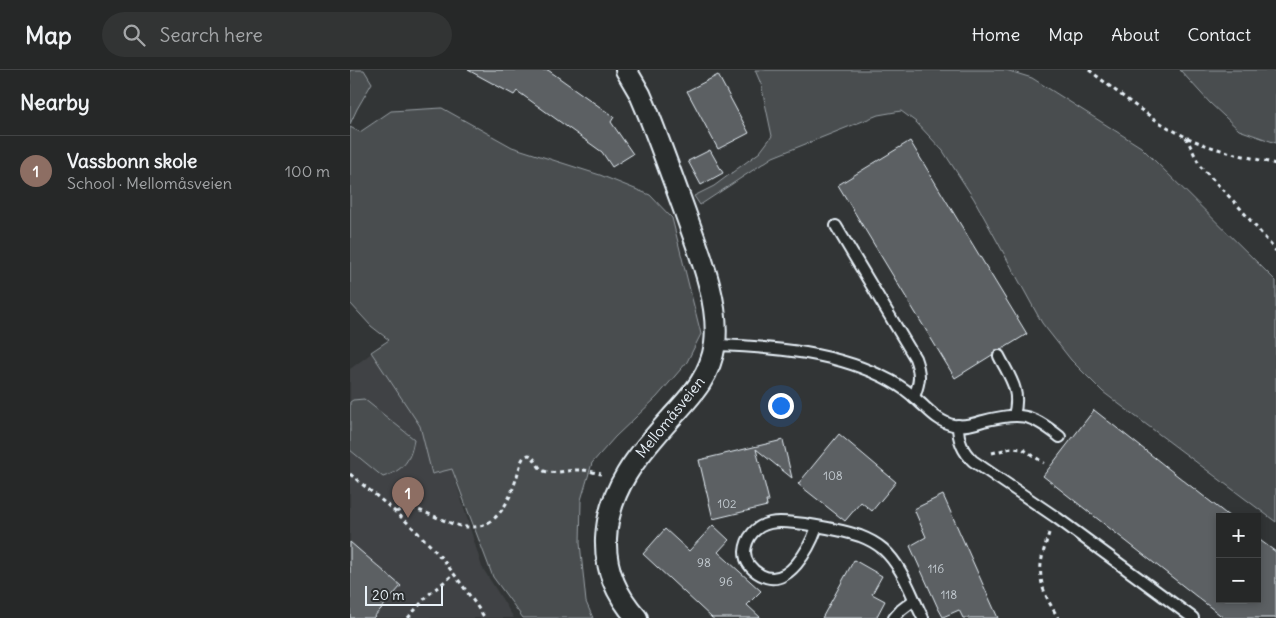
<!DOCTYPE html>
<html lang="en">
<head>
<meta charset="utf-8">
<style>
	body { margin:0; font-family:Delius,sans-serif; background:#323434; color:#f1f3f6 }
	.controls { position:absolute; right:15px; bottom:15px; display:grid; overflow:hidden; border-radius:0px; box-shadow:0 2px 8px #0003 }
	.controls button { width:45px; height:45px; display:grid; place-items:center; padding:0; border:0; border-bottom:1px solid #424445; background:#262828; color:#f1f3f6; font:25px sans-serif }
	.scale { position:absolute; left:15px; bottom:12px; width:78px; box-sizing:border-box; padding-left:5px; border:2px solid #e8f1f8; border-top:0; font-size:14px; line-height:18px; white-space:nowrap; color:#e8f1f8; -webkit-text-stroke:4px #2a2d2e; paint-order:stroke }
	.you { position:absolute; left:430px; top:335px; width:18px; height:18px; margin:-12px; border:4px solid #fff; border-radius:50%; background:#1a73e8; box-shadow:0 0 0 8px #1a73e833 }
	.badge { display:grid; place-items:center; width:32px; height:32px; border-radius:50%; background:#ff9aa2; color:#fff; font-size:16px; font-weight:700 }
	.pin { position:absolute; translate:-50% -41px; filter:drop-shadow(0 1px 2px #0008) }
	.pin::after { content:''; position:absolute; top:26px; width:18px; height:15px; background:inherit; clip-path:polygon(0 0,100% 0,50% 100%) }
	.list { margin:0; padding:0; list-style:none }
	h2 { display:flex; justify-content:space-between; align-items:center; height:65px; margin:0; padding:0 20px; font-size:21px }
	h2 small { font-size:16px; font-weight:400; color:#a4a6a8 }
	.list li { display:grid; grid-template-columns:32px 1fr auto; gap:15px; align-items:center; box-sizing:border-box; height:70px; padding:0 20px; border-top:1px solid #424445 }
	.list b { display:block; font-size:19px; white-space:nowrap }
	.list p { margin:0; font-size:16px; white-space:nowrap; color:#a4a6a8 }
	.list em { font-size:16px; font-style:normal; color:#a4a6a8 }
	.icon { flex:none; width:28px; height:28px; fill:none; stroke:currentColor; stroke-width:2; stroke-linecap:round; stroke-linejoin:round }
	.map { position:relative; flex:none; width:926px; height:548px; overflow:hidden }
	header { display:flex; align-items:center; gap:30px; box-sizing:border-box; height:70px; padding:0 25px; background:#262828; border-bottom:1px solid #424445 }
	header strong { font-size:24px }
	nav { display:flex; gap:28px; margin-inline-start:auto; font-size:18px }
	.search { width:350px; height:45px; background:#323434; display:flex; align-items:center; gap:12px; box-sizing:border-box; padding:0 18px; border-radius:28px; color:#a4a6a8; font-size:19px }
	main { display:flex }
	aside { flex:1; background:#262828 }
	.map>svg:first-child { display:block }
	.built { fill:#3f4244 }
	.green { fill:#494d4f; stroke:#989fa4 }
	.building { fill:#5c6063; stroke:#e8f1f8 }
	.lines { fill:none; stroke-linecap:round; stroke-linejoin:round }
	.service-casing { stroke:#e8f1f8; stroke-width:14 }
	.minor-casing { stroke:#e8f1f8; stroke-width:24 }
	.path { stroke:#e8f1f8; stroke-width:3; stroke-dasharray:4 4; stroke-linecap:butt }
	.service { stroke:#2a2d2e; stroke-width:10 }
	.minor { stroke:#2a2d2e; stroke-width:20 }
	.labels { text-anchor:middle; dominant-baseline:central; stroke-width:5; stroke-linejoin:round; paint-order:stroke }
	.number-label { font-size:12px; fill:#c5cdd3 }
	.street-label { font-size:15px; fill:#e8f1f8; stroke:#2a2d2e }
</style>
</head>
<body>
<header>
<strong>Map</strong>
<div class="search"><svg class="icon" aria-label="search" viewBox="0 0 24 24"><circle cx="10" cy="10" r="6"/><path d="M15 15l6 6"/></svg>Search here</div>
<nav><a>Home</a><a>Map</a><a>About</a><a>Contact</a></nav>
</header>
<main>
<aside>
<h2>Nearby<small></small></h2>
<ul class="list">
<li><span class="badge" style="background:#8d6e63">1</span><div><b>Vassbonn skole</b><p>School · Mellomåsveien</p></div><em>100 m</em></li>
</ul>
</aside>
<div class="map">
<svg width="926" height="548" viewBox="0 0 926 548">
	<rect width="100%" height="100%" fill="#323536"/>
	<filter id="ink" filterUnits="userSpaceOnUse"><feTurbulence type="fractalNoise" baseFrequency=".02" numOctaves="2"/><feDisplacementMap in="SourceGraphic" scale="10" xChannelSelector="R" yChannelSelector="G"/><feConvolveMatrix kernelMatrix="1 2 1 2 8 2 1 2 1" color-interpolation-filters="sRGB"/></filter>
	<g filter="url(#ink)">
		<path class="built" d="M39,270L102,399L132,497L164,548H0V299Z"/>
		<g class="green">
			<path d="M0,0H14L22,13L7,39L0,54Z"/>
			<path d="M405,0H656L682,8L791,77L926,211V452L753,322L721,290L692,253L624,129L593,81L566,52L551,41L528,45L423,87L350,135L344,126L364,116L410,82L422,66L411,14Z"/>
			<path d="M830,0H926V73L889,60L860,33Z"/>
			<path d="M92,38L162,77L250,105L300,125L322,148L351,264L337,292L307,327L265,367L242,393L231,430L230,473L236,532L243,548H173L143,507L102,399L82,404L70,356L21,282L39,270L21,256L0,233V57L10,62L41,41Z"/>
			<path d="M14,329L64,369C61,390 54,400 33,407L0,380V332L3,330Z"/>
		</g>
		<g class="building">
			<path d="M118,0H198L264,47L261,52L283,84L262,97L252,82L167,21L164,25Z"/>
			<path d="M368,5L399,63L368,79L337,21Z"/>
			<path d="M560,71L677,264L651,280H645L642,285L605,308L488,115Z"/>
			<path d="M360,80L373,103L351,115L338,91Z"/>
			<path d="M744,340L880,447H870V529H907V468L926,482V548H874L693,406Z"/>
			<path d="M489,364L546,412L522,441L511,432L495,451L448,414Z"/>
			<path d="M433,370L442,408L406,379L419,431H416L417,436L363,449L349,390Z"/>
			<path d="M593,425L622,490L648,548H613L609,540L593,547L588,538L560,476L576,467L564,439Z"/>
			<path d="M363,455L379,470L368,482L411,521L397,535L411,548H362L293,484L315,459L339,481Z"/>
			<path d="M0,472L51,516L23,548H0Z"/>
			<path d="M504,490L532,506L522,524L535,531L526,548H472Z"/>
		</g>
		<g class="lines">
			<g class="service-casing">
				<g id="service">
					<path d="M486,156L565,288C571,305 570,311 564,327"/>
					<path d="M365,275C424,277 488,282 541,311C550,316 559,322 566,329C577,338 588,352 603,355C613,357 624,354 633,351C670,342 680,343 710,367"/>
					<path d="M649,286C660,308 671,320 664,345"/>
					<path d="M608,355C608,370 612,381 623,391L707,448L843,548"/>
					<path d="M467,457C460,477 438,520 411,505C402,500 395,493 395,482C396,467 406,456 420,453C438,449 492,460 510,466C518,469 527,474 533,479C553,497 561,525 573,548"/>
					<path d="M544,548L551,540L564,530"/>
				</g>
			</g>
			<g class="minor-casing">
				<path id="minor" d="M276,0L290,24L298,43C311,76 323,109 335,142C349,182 370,232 365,274C360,307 342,325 321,348C289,384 258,418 256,469C255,499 267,526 287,548"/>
			</g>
			<g class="path">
				<path d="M739,0C769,23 799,49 834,66C862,80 895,86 926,94"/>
				<path d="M836,67L850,96L890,138L926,181"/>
				<path d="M642,383L661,378L673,379L694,393"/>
				<path d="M0,404C25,425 51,445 73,468C97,492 116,520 135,548"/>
				<path d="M46,442C48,441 50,440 53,439C76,435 102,463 130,456C154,449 163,421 169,399C171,395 171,388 176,386C184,381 186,398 194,401C206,405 220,399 232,400C238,400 245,403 251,404"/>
				<path d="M699,463C695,477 689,492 691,507C692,522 701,535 708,548"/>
				<path d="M58,548L78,525L104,504"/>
			</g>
			<use href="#service" class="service"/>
			<use href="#minor" class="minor"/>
		</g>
	</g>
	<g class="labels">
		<g class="number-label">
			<text x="483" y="405">108</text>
			<text x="377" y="433">102</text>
			<text x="354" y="492">98</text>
			<text x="586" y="498">116</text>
			<text x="376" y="511">96</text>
			<text x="599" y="524">118</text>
		</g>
		<g class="street-label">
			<text transform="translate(320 347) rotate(-51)">Mellomåsveien</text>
		</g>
	</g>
</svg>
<div class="controls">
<button>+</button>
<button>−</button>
</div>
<div class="scale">20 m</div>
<div class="you"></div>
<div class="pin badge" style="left:58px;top:448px;background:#8d6e63">1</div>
</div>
</main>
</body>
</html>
